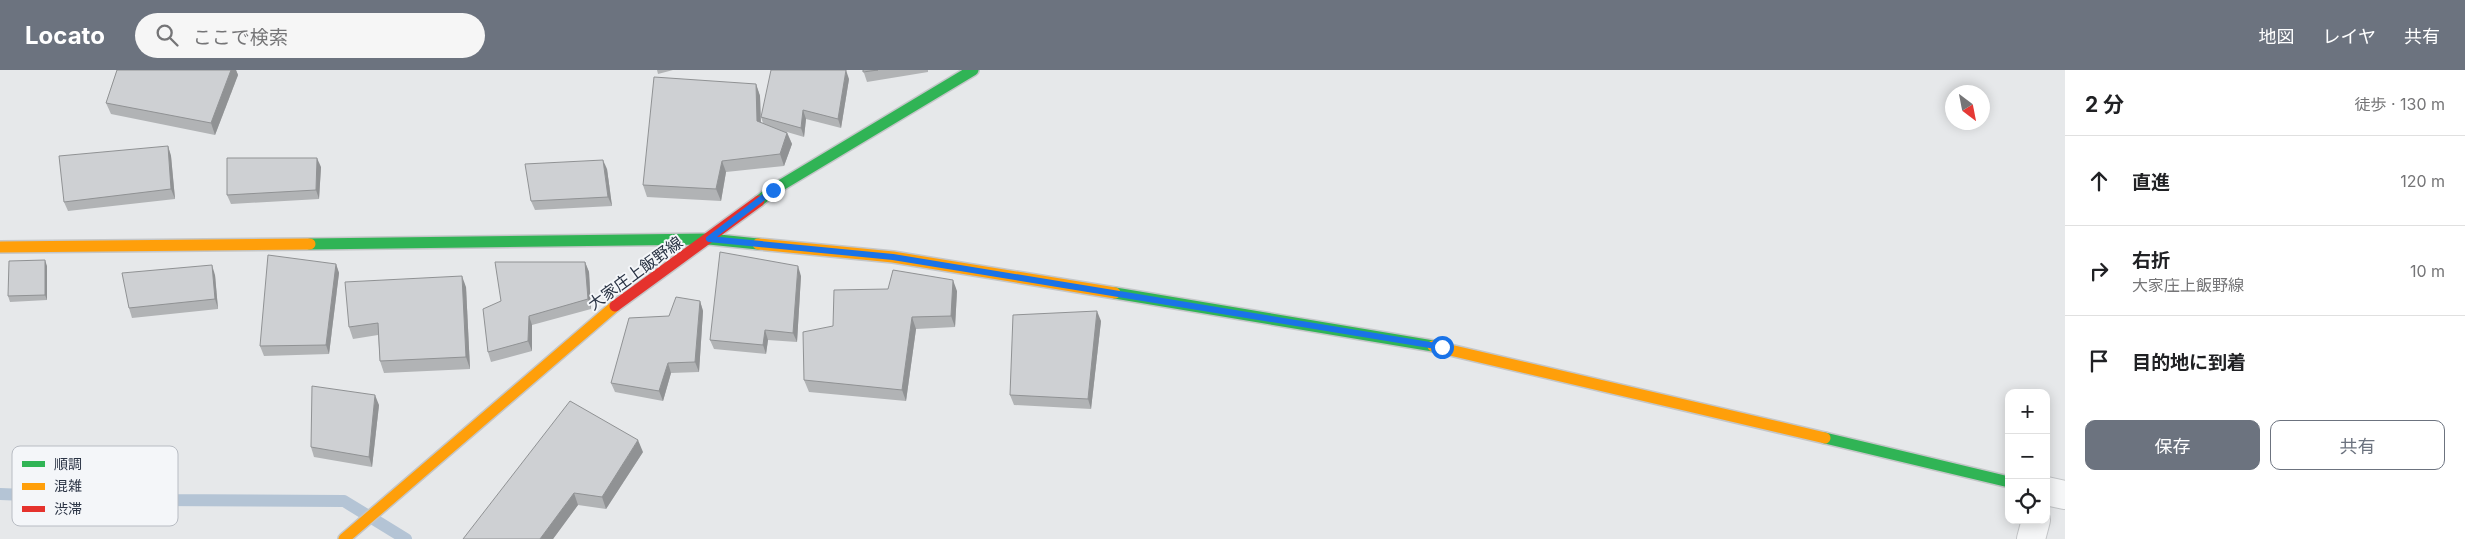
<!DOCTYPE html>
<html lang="ja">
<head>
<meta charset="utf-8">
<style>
	body { margin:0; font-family:Inter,"Noto Sans JP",sans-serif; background:#f6f6f6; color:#202124 }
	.controls { position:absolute; right:15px; bottom:15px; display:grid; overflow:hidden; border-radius:10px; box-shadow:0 2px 12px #0003 }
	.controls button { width:45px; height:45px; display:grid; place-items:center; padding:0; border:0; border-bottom:1px solid #e0e0e0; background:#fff; color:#202124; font:25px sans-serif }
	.compass { position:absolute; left:1945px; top:15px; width:45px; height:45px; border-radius:50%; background:#fff; box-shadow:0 2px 12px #0003; rotate:148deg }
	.stop { position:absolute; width:15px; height:15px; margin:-11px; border:4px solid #1a73e8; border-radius:50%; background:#fff }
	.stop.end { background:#1a73e8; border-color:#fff; box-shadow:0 1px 5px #0008 }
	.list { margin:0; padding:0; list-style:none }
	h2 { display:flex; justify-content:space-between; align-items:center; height:65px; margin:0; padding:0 20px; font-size:21px }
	h2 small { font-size:16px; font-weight:400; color:#757577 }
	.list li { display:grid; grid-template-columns:32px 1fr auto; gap:15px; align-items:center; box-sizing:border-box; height:90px; padding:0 20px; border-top:1px solid #e0e0e0 }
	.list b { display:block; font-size:19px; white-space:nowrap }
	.list p { margin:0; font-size:16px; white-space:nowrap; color:#757577 }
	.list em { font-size:16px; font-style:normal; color:#757577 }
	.actions { display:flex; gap:10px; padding:15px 20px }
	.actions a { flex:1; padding:11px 0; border:1px solid #6c737f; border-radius:10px; text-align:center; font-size:18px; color:#6c737f }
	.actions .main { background:#6c737f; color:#fff }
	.icon { flex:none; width:28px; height:28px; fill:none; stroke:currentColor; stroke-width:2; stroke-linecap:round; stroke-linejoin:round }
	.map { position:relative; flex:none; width:2065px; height:469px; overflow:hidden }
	header { display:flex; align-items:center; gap:30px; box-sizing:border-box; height:70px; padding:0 25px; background:#6c737f; color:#fff }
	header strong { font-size:24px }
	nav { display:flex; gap:28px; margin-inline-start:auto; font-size:18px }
	.search { width:350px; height:45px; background:#f6f6f6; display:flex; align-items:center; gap:12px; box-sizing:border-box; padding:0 18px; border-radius:28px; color:#757577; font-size:19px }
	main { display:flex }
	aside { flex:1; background:#fff }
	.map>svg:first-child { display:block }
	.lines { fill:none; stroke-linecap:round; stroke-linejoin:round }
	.stream { stroke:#b4c4d5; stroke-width:12 }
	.street-casing { stroke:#c4c6c8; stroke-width:30 }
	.fast-casing { stroke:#c4c6c8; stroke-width:14 }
	.slow-casing { stroke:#c4c6c8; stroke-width:14 }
	.jam-casing { stroke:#c4c6c8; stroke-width:14 }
	.street { stroke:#f5f6f7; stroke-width:28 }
	.fast { stroke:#30b455; stroke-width:11 }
	.slow { stroke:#ff9f0a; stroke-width:11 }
	.jam { stroke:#e5322d; stroke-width:11 }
	.wall { fill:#b1b3b5 }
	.shaded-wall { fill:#909294 }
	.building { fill:#ced0d3; stroke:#909294 }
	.route { stroke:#1a73e8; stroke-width:6 }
	.labels { text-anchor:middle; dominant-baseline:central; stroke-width:4; stroke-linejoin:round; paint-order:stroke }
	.street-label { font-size:16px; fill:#2b3445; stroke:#f4f6f9 }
	.key { fill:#f4f6f9; stroke:#b8bcc3; stroke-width:1 }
	.key-label { font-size:14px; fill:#2b3445 }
</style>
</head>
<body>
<header>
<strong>Locato</strong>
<div class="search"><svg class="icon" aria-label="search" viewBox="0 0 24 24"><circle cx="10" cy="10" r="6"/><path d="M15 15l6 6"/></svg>ここで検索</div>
<nav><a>地図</a><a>レイヤ</a><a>共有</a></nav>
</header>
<main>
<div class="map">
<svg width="2065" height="469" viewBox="0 0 2065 469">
	<rect width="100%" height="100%" fill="#e6e8ea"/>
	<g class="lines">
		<path class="stream" d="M0,424L153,430L344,431L406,469"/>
		<g class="street-casing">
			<g id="street">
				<path d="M2046,421L2065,425"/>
				<path d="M2031,469L2036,450"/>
			</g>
		</g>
		<g class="fast-casing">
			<g id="fast">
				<path d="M759,131L773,120L973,0"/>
				<path d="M310,174L709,169L758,174"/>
				<path d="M1115,223L1433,276"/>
				<path d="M1825,368L2009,412"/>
			</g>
		</g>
		<g class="slow-casing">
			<g id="slow">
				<path d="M758,174L893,187L1115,223"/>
				<path d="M0,177L310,174"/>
				<path d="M1433,276L1825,368"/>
				<path d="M344,469L615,236"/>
			</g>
		</g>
		<g class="jam-casing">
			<path id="jam" d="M615,236L759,131"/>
		</g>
		<use href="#street" class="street"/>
		<use href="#fast" class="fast"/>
		<use href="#slow" class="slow"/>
		<use href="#jam" class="jam"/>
	</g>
	<g class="wall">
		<path d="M117,0H236L238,5L215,65L111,44L106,33Z"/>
		<path d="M657,0H673L658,4Z"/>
		<path d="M863,0H928V2L867,12Z"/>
		<path d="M849,9L841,58L806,49L804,67L787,62L792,74L784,96L726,102L721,131L647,127L643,115L756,14L760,26L761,52L763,53L761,47Z"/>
		<path d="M168,76L171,86L175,129L68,141L64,132Z"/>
		<path d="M321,97L319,129L231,134L227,125Z"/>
		<path d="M607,99L612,136L535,140L531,131Z"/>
		<path d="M585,192L589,202L591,239L532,255V281L491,292L488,282Z"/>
		<path d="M336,194L339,203L329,284L264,286L260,276Z"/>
		<path d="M47,196V230L10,232L8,226Z"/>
		<path d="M215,205L218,239L132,248L129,238Z"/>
		<path d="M801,206L797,272L768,270L766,284L714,279L710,270Z"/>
		<path d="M466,217L470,299L384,303L380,291L378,265L353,269L349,257Z"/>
		<path d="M888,219L957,221L955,257L916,259L906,331L809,322L804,310L833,256Z"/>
		<path d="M700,231L703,241L699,302L671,303L663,331L615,322L611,313L669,246Z"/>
		<path d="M1101,251L1091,339L1014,335L1010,325Z"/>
		<path d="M379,335L372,397L314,387L311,377Z"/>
		<path d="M643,382L606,439L578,435L553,469H463Z"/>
	</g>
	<g class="shaded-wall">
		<path d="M231,0H236L238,5L215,65L211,53Z"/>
		<path d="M846,0L849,9L841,58L838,49Z"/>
		<path d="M756,14L760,26L761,62L757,51Z"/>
		<path d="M803,40L806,49L804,67L801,58Z"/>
		<path d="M787,63L792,74L784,96L780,84Z"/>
		<path d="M168,76L171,86L175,129L171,119Z"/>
		<path d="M317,88L321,97L319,129L316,120Z"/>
		<path d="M603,90L607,99L612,136L608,127Z"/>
		<path d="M722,91L726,102L721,131L716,119Z"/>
		<path d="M45,190L47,196V230L45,225Z"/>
		<path d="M585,192L589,202L591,239L588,229Z"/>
		<path d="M336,194L339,203L329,284L326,275Z"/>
		<path d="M212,195L215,205L218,239L215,229Z"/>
		<path d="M798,196L801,206L797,272L793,263Z"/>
		<path d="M462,206L466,217L470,299L466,287Z"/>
		<path d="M953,210L957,221L955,257L951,246Z"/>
		<path d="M700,231L703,241L699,302L695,292Z"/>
		<path d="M1097,241L1101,251L1091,339L1088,329Z"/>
		<path d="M529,246L532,255V281L528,271Z"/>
		<path d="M912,247L916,259L906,331L902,320Z"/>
		<path d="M765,260L768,270L766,284L763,275Z"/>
		<path d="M668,293L671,303L663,331L659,321Z"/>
		<path d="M375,325L379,335L372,397L369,387Z"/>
		<path d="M638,370L643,382L606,439L602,427Z"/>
		<path d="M574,423L578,435L553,469H540Z"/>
	</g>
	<g class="building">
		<path d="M117,0H231L211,53L106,33Z"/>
		<path d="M771,0H846L838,49L803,40L801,58L761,47Z"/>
		<path d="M863,0H878L863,2Z"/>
		<path d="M654,7L756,14L757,51L787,63L780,84L722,91L716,119L643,115Z"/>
		<path d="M168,76L171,119L64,132L59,86Z"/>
		<path d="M227,88H317L316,120L227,125Z"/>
		<path d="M603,90L608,127L531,131L525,94Z"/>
		<path d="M720,182L798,196L793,263L765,260L763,275L710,270Z"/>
		<path d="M268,185L336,194L326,275L260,276Z"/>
		<path d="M45,190V225L8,226L9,191Z"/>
		<path d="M495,192H585L588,229L529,246L528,271L488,282L483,239L501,231Z"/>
		<path d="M212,195L215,229L129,238L122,203Z"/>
		<path d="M893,200L953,210L951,246L912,247L902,320L804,310L803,262L833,256L834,220L888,219Z"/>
		<path d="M462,206L466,287L380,291L378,253L349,257L345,212Z"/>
		<path d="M676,227L700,231L695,292L668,293L659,321L611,313L629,248L669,246Z"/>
		<path d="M1097,241L1088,329L1010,325L1013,245Z"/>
		<path d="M312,316L375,325L369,387L311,377Z"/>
		<path d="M570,331L638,370L602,427L574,423L540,469H463Z"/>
	</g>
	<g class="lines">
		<path class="route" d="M773,120L709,169L893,187L1442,277"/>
	</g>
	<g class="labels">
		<g class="street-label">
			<text transform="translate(635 203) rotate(-36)">大家庄上飯野線</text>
		</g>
	</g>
	<rect x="12" y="376" width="166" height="80" rx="8" class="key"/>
	<rect x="22" y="391" width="23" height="6" fill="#30b455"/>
	<rect x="22" y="413" width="23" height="7" fill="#ff9f0a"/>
	<rect x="22" y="436" width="23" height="6" fill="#e5322d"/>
	<g class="key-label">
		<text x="54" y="399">順調</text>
		<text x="54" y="421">混雑</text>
		<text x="54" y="444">渋滞</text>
	</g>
</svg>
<div class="controls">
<button>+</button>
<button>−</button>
<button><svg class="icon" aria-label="locate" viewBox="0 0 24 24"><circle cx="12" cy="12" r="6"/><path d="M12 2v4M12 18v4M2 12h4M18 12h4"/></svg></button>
</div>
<svg class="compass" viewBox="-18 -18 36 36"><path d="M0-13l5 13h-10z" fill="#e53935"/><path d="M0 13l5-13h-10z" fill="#757577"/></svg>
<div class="stop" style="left:1442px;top:277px"></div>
<div class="stop end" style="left:773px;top:120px"></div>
</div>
<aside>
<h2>2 分<small>徒歩 · 130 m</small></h2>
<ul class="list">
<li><svg class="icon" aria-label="ahead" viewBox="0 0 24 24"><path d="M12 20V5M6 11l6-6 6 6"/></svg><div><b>直進</b></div><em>120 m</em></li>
<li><svg class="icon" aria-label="right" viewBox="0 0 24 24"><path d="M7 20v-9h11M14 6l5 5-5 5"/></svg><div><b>右折</b><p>大家庄上飯野線</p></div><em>10 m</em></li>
<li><svg class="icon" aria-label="arrive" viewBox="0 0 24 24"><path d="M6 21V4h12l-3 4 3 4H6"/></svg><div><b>目的地に到着</b></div></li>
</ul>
<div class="actions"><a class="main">保存</a><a>共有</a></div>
</aside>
</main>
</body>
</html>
